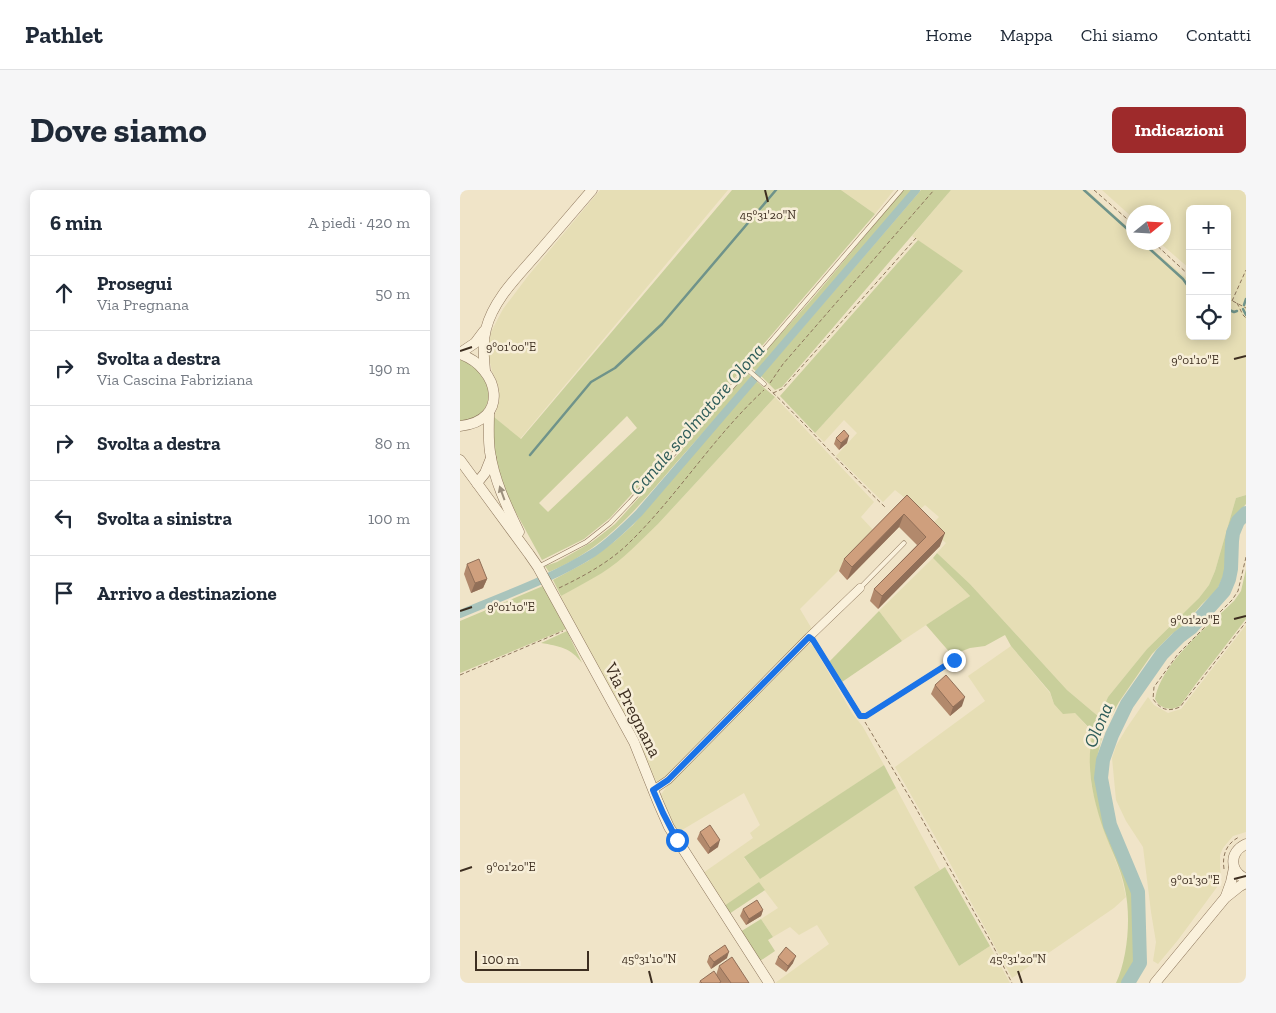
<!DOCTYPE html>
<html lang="it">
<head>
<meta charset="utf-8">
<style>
	body { margin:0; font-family:"Zilla Slab",serif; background:#f6f6f7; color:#1f2937 }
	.controls { position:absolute; right:15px; top:15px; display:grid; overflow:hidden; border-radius:8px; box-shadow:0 2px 12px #0003 }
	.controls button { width:45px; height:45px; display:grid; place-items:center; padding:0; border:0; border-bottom:1px solid #e0e1e3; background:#fff; color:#1f2937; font:25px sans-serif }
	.compass { position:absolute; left:666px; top:15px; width:45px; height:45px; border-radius:50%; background:#fff; box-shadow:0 2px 12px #0003; rotate:72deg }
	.scale { position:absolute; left:15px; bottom:12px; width:114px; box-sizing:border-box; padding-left:5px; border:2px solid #3d2e20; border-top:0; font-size:14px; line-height:18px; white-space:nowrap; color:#3d2e20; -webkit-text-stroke:4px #f7eed8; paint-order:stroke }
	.stop { position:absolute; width:15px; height:15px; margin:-11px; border:4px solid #1a73e8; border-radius:50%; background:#fff }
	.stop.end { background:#1a73e8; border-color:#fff; box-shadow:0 1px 5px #0008 }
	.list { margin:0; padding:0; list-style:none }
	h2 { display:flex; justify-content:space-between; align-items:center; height:65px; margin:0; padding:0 20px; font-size:21px }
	h2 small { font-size:16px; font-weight:400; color:#747a83 }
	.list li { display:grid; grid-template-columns:32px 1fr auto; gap:15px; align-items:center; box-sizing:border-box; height:75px; padding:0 20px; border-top:1px solid #e0e1e3 }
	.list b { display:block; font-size:19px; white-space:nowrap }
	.list p { margin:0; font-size:16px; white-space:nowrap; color:#747a83 }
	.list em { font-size:16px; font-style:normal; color:#747a83 }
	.icon { flex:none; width:28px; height:28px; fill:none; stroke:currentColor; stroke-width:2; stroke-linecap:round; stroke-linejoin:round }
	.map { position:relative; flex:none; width:786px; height:793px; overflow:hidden; border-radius:8px }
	header { display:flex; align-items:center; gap:30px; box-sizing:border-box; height:70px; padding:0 25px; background:#fff; border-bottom:1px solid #e0e1e3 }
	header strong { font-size:24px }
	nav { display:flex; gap:28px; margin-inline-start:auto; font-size:18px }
	.intro { display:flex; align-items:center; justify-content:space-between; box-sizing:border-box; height:120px; padding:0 30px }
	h1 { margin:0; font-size:35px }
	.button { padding:12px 22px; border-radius:8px; background:#9e2a2b; color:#fff; font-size:18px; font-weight:700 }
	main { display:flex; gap:30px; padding:0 30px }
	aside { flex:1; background:#fff; border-radius:8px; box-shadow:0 2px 12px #0003 }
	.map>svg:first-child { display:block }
	.farmland { fill:#e6deb5 }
	.green { fill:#c9cf9b; fill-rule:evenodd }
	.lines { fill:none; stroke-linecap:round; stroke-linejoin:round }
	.stream { stroke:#6f938a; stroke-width:2.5 }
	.canal { stroke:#a9c4bc; stroke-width:8 }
	.river { stroke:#a9c4bc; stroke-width:14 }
	.service-casing { stroke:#8d765c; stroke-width:5 }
	.minor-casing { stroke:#8d765c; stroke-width:9 }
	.tertiary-casing { stroke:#8d765c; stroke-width:11 }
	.path { stroke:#8d765c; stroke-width:1; stroke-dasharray:4 2.5; stroke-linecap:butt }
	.service { stroke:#faf1dc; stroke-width:4 }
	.minor { stroke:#faf1dc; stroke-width:8 }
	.tertiary { stroke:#faf1dc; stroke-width:10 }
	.wall { fill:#b2896c }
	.shaded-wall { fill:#916f58 }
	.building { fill:#cf9f7d; stroke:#916f58 }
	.oneway { fill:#9c907e }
	.route { stroke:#1a73e8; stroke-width:6 }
	.ticks { fill:none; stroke:#3d2e20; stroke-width:2 }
	.labels { text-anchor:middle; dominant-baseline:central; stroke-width:5; stroke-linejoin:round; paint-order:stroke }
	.street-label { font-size:18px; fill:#3d2e20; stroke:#f7eed8 }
	.water-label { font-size:19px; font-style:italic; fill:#2f5d5a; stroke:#f7eed8 }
	.ticks-label { font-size:12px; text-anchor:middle; fill:#3d2e20; stroke:#f7eed8; stroke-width:5; stroke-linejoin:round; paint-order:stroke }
</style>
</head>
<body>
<header>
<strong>Pathlet</strong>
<nav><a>Home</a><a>Mappa</a><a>Chi siamo</a><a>Contatti</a></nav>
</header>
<div class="intro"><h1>Dove siamo</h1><a class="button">Indicazioni</a></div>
<main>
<aside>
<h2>6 min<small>A piedi · 420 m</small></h2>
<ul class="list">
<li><svg class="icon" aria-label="ahead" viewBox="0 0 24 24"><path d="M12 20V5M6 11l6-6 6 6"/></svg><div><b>Prosegui</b><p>Via Pregnana</p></div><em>50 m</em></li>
<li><svg class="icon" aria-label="right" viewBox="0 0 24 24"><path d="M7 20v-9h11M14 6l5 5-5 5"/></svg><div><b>Svolta a destra</b><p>Via Cascina Fabriziana</p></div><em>190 m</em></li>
<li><svg class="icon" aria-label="right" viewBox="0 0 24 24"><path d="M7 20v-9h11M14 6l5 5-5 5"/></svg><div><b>Svolta a destra</b></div><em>80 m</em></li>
<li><svg class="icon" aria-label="left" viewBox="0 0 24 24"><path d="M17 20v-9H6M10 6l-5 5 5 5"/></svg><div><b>Svolta a sinistra</b></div><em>100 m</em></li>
<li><svg class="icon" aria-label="arrive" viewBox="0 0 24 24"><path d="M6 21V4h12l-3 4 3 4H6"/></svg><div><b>Arrivo a destinazione</b></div></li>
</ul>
</aside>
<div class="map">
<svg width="786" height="793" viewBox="0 0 786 793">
	<rect width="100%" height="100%" fill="#f0e4c8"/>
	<g class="farmland">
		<path d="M140,0H268L60,249L34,227L38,215L39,200L37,192L32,181L29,169L28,154L32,140L43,119L68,86Z"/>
		<path d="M381,0H434L415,24Z"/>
		<path d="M491,0H627L673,42L674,52L685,53L730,91V146H767V19H730V79L700,53L704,52V22H674L673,28L642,0H786V305L776,308L755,381L749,395L739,408L687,459L648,507L639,527L607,500L510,394L477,363L486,353L468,338L479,327L465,315L454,325L450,312L435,300L423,312L376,266L397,243L384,230L364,252L355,243L502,82L452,46Z"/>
		<path d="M315,207L414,312L401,327L416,343L340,419L352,439L207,587L201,591L195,592L99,407L143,382L160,369L179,352L198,334Z"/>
		<path d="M473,368L510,406L442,451L419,421Z"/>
		<path d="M786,435V642L773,646L763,658L760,665V676L761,687L760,693L718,750L698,774L693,771L696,752L691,722L683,657L666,631L656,610L652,568L656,556L666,539L688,507L694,515L708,523L721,519Z"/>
		<path d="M350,454L353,456L392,523L403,537L424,575L284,668L300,688L436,598L480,680L454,697L499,776L530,756L550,793H315L369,754L357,735L339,745L330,737L313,747L301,729L318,718L299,693L264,716L243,683L293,648L290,643L300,635L284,603L217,643L200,606L208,595L346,455Z"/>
		<path d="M551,456L590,503L594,514L615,523L633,543L630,562V579L632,597L637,618L644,640L661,685L666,707L654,718L552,788L485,664L435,577L525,511L508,486Z"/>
	</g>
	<g class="green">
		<path d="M272,0H381L415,24L236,233L150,328L124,349L82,370L48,308L38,279L33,251L34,227L61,249ZM167,226L177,238L88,322L79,313Z"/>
		<path d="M443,0H452L341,129L297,182L291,177L353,108Z"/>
		<path d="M461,0H491L322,197L315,200L301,186Z"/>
		<path d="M458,50L503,81L355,243L320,206Z"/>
		<path d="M0,169C36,180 40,229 0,232Z"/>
		<path d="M287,182L291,187C267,216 241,245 216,273C177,318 145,359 89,382L85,376L97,372L132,352L155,334L221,261Z"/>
		<path d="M296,191L315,207L198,334C180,351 163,370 142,383C129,391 115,398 101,406L93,390L128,371L155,351L173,335Z"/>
		<path d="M786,305V314L774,328L766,354L769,361L765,382L757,400L742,414L724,435L712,444L692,464L659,512L644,539L637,568L635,586L647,637L673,703L674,772L662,793H656C668,767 671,727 665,699C661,678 651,660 644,641C633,610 625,575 633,542L615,523L603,524L594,514L590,502L551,456L545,445L525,456L510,458L492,465L466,435L510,406L473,368L477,363L510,394L607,500L639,527L648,507L687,459L739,408L749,395L755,381L776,308Z"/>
		<path d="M786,379V429L735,495L720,516L712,519L705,518L699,515L695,509C701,473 748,436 774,411L781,401Z"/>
		<path d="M83,396L106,439L0,483V431Z"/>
		<path d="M419,421L442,451L382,492L369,472Z"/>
		<path d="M107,441L122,473C111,458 99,456 81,453Z"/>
		<path d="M424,575L436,598L300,689L284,667Z"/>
		<path d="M485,677L530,756L499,776L454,697Z"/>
		<path d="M299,692L305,700L269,724L264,716Z"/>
		<path d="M301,729L313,747L308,750L315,761L300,771L280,742Z"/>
	</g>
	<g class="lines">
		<g class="stream">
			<path d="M624,0L674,45"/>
			<path d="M682,52L723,89L730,99"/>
			<path d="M784,115L786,109"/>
			<path d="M767,119L774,122L777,121"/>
			<path d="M783,119L786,125"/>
			<path d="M70,265L131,192L155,178L202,134L316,0"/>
		</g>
		<path class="canal" d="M0,424C45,405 92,389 133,363C150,352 165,337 179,323L456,0"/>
		<path class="river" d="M668,793L680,773L678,702L650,635L641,588L643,570L652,545L667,514L702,464L719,447L731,438L764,401L769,389L771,379L772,351L773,343L778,331L786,323"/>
		<g class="service-casing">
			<g id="service">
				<path d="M287,179L304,194"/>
				<path d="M80,376L126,352L150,333L170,312L235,240L441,0"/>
				<path d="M400,398L444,353"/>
				<path d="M349,447L353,450L400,526H406L494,470"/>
			</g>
		</g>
		<g class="minor-casing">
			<path id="minor" d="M193,600L208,590L349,447L400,398"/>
		</g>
		<g class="tertiary-casing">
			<g id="tertiary">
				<path d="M0,163L15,153L24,141"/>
				<path d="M0,164C40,178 50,231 0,236"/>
				<path d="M25,181C24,167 22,154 26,139C33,110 58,86 77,64C95,43 114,21 132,0"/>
				<path d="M29,223C29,235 28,249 30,262C34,290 47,317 59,342"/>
				<path d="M0,270L69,364L78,377L174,552L198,612L209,637L309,793"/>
				<path d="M17,293L25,283L31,268"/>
				<path d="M786,654C769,662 769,681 786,689"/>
				<path d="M766,706L771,692L774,678"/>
				<path d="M695,793L765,708L780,696L786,693"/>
			</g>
		</g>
		<g class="path">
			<path d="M634,0L674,35"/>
			<path d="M693,52L730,86"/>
			<path d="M767,108L786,118"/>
			<path d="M772,111L786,80"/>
			<path d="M777,113L783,125L786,128"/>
			<path d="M310,193L323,174L474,0"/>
			<path d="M308,198C348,236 384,278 425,317"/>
			<path d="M313,203L322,199L456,48"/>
			<path d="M786,367L778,401L772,410L718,464L694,497L693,509C701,520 708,522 720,517L786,432"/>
			<path d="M99,398C124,386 150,372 170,352C218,305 254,246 304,200"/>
			<path d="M0,485L103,441"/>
			<path d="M405,532L453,613L531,752L552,793"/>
			<path d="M764,679C762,665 766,654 779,647"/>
		</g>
		<use href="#service" class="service"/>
		<use href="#minor" class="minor"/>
		<use href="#tertiary" class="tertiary"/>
	</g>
	<g class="wall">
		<path d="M376,248L387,253L379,260L374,254Z"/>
		<path d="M447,305L480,356L418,419L410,411L414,399L457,355L439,337L387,390L379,381L384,369Z"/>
		<path d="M7,374L27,389L23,398L11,403L4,384Z"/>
		<path d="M475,495L502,516L490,526L471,504Z"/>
		<path d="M240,642L258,657L248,664L237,649Z"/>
		<path d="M283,719L303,720L301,726L286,735L280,726Z"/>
		<path d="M249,766L267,768L251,779L247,772Z"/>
		<path d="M318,767L333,773L326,782L315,774Z"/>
		<path d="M259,776L289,793H239L240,791L256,785Z"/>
	</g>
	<g class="shaded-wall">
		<path d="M389,246L387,253L379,260L381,253Z"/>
		<path d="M444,324L439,337L387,390L392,377Z"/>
		<path d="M485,343L480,356L418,419L422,406Z"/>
		<path d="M27,389L23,398L11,403L15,393Z"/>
		<path d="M505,507L502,516L490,526L493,517Z"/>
		<path d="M260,650L258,657L248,664L250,658Z"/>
		<path d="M303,720L301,726L286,735L289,729Z"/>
		<path d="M269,762L267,768L251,779L254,772Z"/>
		<path d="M336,766L333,773L326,782L328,776Z"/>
	</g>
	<g class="building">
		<path d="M384,240L389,246L381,253L376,248Z"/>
		<path d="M447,305L485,343L422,406L414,399L466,347L444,324L392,377L384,369Z"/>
		<path d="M19,369L27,389L15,393L7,374Z"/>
		<path d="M486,485L505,507L493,517L475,495Z"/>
		<path d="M250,635L260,650L250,658L240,642Z"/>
		<path d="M297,710L303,720L289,729L283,719Z"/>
		<path d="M265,755L269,762L254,772L249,766Z"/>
		<path d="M326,757L336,766L328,776L318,767Z"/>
		<path d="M272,767L289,793H271L259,776Z"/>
		<path d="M254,781L261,792L259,793H242L240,791Z"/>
	</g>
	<defs><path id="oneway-solid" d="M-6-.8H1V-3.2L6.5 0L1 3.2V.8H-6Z" transform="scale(1.25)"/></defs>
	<use class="oneway" href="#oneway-solid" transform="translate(42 303) rotate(-110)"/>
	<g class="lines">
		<path class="route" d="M217,650L203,623L193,600L208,590L349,447L353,450L400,526H406L494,470"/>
	</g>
	<path class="ticks" d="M305,0L308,12M0,161L12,157M774,169L786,166M0,421L12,417M774,429L786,426M0,681L12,677M774,689L786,686M189,781L192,793M558,781L562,793"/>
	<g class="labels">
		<g class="street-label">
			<text transform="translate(173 520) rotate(63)">Via Pregnana</text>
		</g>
		<g class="water-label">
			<text transform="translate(237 229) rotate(-49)">Canale scolmatore Olona</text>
			<text transform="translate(638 535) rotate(-67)">Olona</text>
		</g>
	</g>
	<g class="ticks-label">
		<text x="308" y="29">45°31'20"N</text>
		<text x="51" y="161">9°01'00"E</text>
		<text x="735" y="174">9°01'10"E</text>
		<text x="51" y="421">9°01'10"E</text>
		<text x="735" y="434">9°01'20"E</text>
		<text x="51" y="681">9°01'20"E</text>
		<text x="735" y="694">9°01'30"E</text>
		<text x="189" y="773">45°31'10"N</text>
		<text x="558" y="773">45°31'20"N</text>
	</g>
</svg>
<div class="controls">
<button>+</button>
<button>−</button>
<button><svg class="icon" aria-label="locate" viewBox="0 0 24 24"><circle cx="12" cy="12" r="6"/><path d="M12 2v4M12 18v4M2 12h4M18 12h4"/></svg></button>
</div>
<svg class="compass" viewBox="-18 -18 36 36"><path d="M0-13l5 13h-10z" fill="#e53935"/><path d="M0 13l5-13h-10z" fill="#747a83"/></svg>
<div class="scale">100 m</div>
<div class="stop" style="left:217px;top:650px"></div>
<div class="stop end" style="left:494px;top:470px"></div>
</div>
</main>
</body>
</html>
